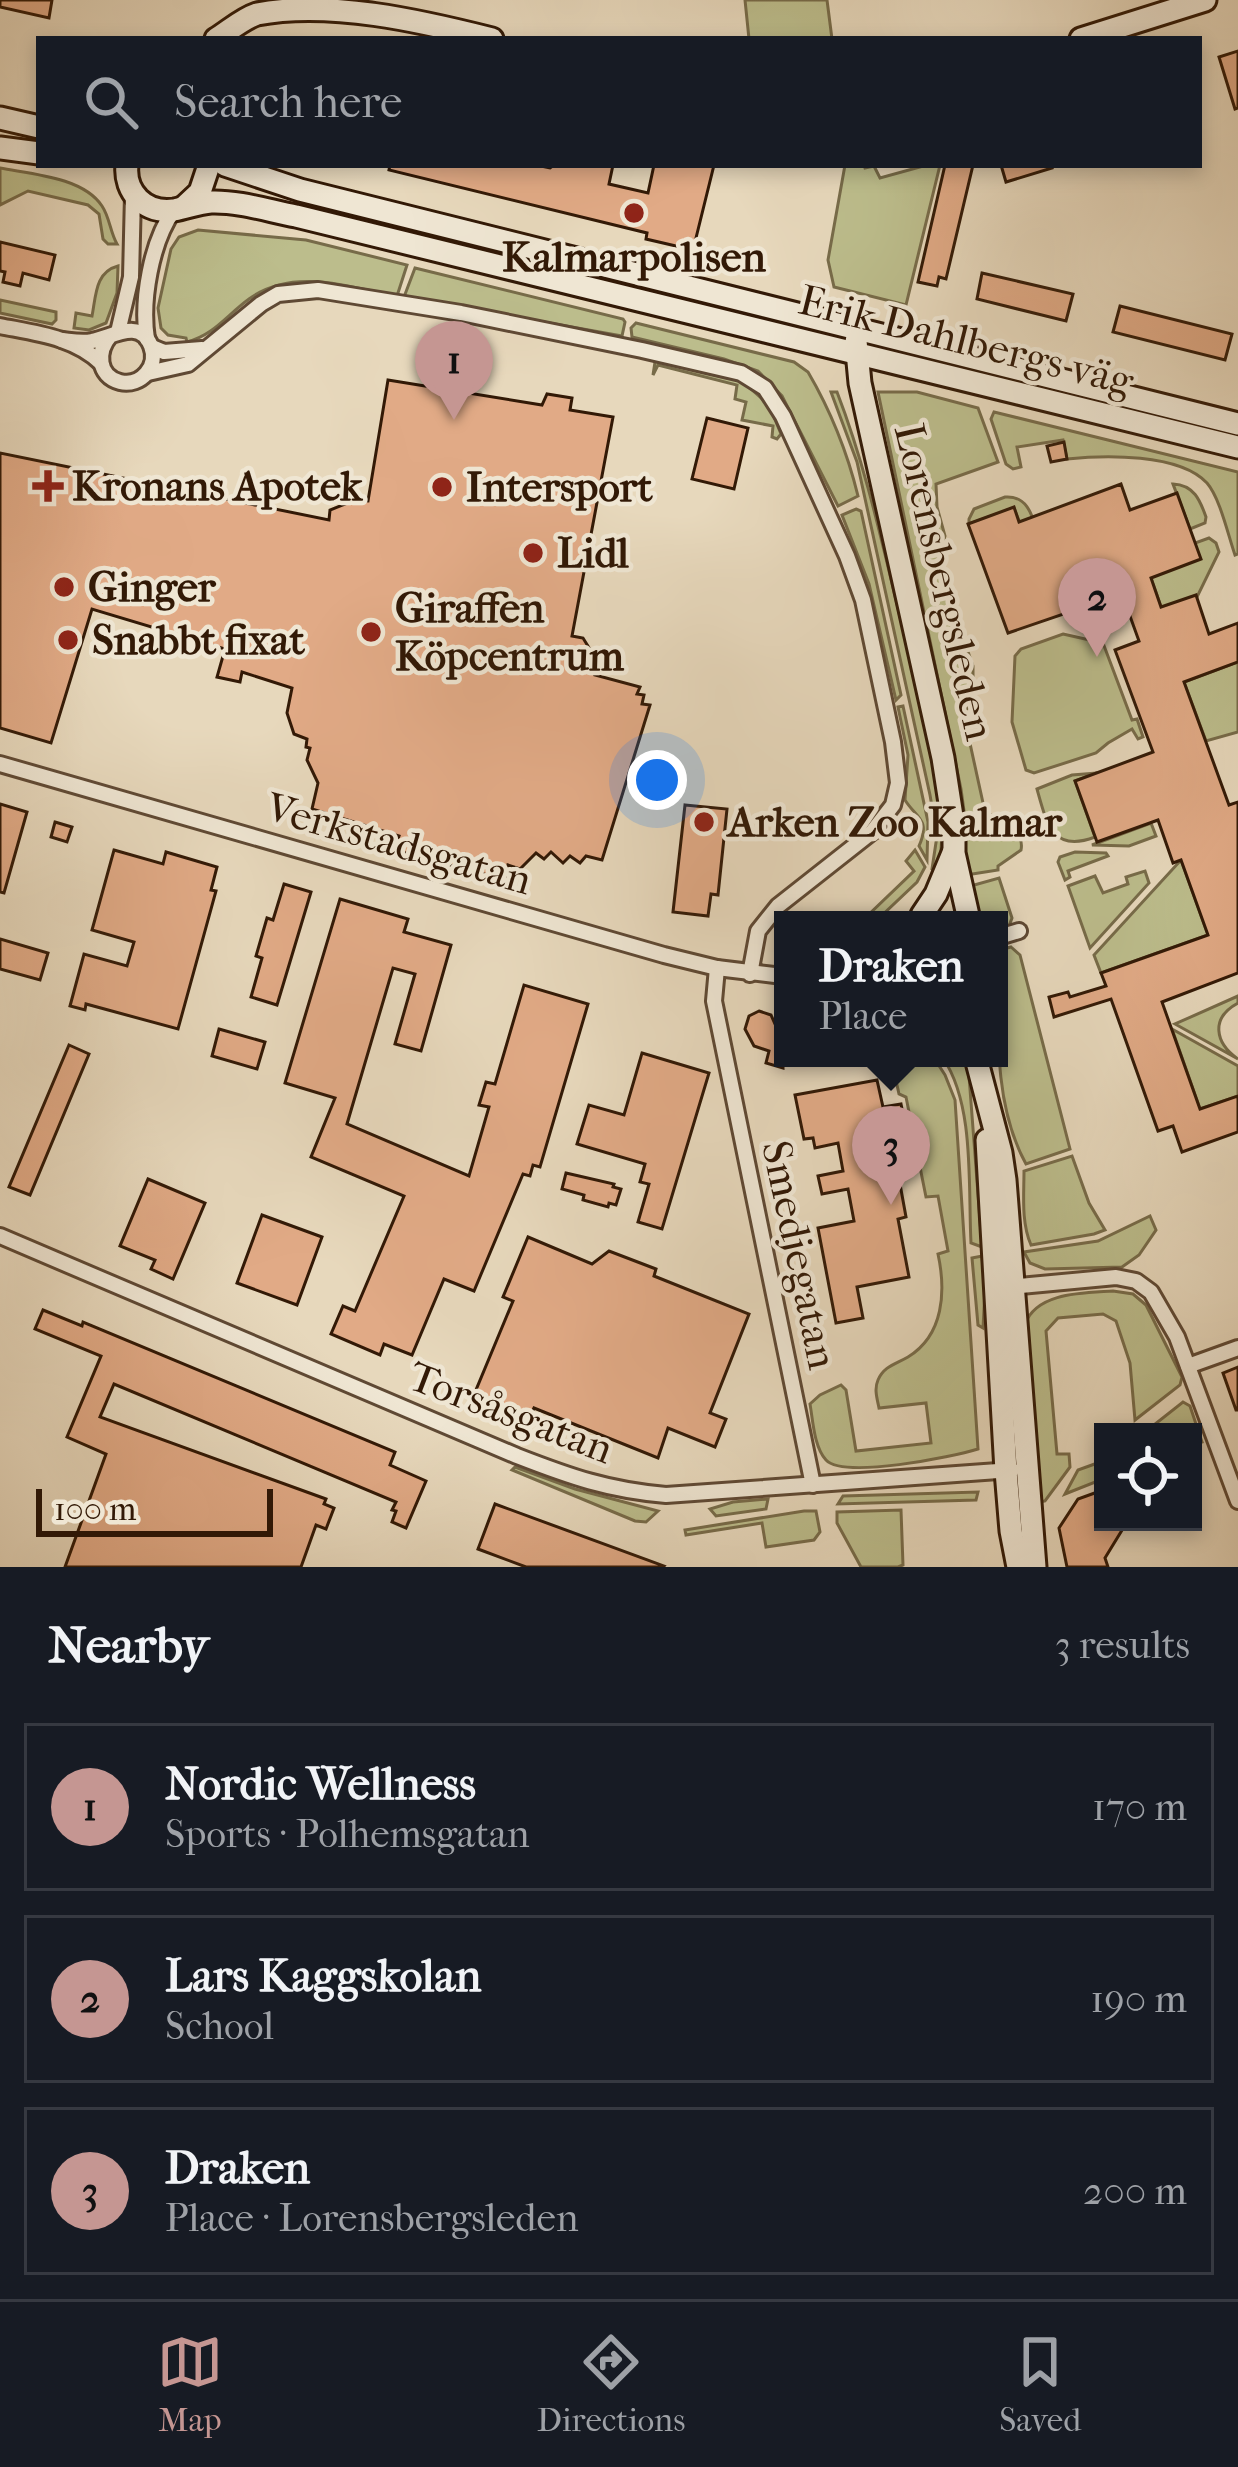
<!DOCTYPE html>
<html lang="en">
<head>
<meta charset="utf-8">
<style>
	body { margin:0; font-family:"IM FELL French Canon",serif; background:#20242c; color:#f1f3f6 }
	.controls { position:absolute; right:36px; bottom:36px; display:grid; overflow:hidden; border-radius:0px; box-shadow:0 6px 18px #0003 }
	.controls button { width:108px; height:108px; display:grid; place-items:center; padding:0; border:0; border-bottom:3px solid #363941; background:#171b24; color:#f1f3f6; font:60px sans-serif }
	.scale { position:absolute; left:36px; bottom:30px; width:237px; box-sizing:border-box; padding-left:12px; border:6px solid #321906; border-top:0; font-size:33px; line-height:42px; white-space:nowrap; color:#321906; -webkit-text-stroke:9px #efe6d3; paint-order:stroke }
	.you { position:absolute; left:657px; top:780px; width:42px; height:42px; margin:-30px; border:9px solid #fff; border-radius:50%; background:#1a73e8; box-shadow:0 0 0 18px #1a73e833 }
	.badge { display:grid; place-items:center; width:78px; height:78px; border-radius:50%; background:#c59692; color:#111; font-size:39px; font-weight:700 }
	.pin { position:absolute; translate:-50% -99px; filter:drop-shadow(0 3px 6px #0008) }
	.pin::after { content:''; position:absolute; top:63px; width:42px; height:36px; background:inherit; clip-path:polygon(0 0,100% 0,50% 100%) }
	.popup { position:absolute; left:774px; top:911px; width:234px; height:156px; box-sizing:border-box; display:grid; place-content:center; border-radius:0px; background:#171b24; filter:drop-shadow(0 3px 9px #0005); font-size:39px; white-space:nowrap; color:#9ea1a6 }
	.popup b { font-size:45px; color:#f1f3f6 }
	.popup::after { content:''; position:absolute; left:50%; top:100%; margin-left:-24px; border:24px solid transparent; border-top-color:#171b24 }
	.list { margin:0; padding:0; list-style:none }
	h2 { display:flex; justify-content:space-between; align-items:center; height:156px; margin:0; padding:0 48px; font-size:51px }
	h2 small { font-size:39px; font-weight:400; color:#9ea1a6 }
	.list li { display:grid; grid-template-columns:78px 1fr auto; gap:36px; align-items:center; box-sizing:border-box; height:168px; margin:0 24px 24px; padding:0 24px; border:3px solid #363941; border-radius:0px }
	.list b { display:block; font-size:45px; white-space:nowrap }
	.list p { margin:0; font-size:39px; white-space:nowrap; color:#9ea1a6 }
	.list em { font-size:39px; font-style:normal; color:#9ea1a6 }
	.icon { flex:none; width:66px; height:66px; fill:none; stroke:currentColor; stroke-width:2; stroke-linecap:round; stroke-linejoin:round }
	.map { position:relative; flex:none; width:1238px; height:1567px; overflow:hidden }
	.search { position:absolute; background:#171b24; box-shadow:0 6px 18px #0003; left:36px; right:36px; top:36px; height:132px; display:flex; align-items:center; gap:30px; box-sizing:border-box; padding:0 42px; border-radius:0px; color:#9ea1a6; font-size:45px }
	.sheet { height:732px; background:#171b24 }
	nav { display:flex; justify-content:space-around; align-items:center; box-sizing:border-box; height:168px; border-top:3px solid #363941; background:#171b24; font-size:33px; color:#9ea1a6 }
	nav a { display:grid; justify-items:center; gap:6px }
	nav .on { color:#c59692 }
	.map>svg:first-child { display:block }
	.green { fill:#bcbd8c; stroke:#776b49; stroke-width:3 }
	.building { fill:#e1aa86; stroke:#321906; stroke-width:3 }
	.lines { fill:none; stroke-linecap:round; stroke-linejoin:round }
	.street-casing { stroke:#5f4934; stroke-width:20 }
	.secondary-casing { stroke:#321906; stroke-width:27 }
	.street { stroke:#efe6d3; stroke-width:14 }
	.secondary { stroke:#efe6d3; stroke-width:21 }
	.poi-dot { fill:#8f2418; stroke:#efe6d3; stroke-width:4.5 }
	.labels { text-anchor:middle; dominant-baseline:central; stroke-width:9; stroke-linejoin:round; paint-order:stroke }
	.poi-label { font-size:42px; font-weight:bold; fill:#321906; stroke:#efe6d3; text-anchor:start }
	.street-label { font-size:42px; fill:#321906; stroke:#efe6d3 }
</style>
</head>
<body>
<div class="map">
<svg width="1238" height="1567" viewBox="0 0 1238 1567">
	<rect width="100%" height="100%" fill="#e7d8bc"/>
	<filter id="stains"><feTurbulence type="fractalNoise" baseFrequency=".00167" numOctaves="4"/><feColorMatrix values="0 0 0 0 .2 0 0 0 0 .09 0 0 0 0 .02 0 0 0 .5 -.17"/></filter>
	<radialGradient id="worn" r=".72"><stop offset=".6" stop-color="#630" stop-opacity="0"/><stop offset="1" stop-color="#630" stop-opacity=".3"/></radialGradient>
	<g class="green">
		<path d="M745,0H827L832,39H749Z"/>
		<path d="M845,165H864L865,168L874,166L880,178L927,165H940L906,305L834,287L828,260Z"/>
		<path d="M0,168C31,174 83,177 102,206C110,218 110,232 117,244H108L103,239L99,214L88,205L28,191L0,205Z"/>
		<path d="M198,230L306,240L407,265L397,296C348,287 293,267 249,299C227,315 214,335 187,342L186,338L168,335L161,328L158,308L171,249L179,237Z"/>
		<path d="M118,266L117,293L106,323L89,330L74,328L76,313L92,316C96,296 95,272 118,266Z"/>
		<path d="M415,268L623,319L625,322L622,336L404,297Z"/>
		<path d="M0,300L56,312V320L52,324L0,313Z"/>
		<path d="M636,323L794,362L808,372C832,413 847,451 858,496L838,506L782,396L758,371L724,359L632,337L631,328Z"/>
		<path d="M662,361L742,381L769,405L781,434L777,439L772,437L773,426L742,420L746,402L735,399L737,385L658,365L653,375L655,362Z"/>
		<path d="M831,392H837C866,467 883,547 902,625C920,699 953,797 938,872L932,869L937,836L930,795L857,462Z"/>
		<path d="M878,392H917L978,408L998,462L936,484L937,507L945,536L937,563L973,666V694L964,716L985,812C1001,819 1025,830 1021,850L998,866V870L966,875L964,811L961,789Z"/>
		<path d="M994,412L1238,472V554L1235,555C1228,535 1220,498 1207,483C1179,453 1104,455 1067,459L1063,440L1017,447L1021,467L1013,469L1006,464L991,419Z"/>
		<path d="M1173,484C1194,485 1200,500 1206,517L1205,523L1190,529Z"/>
		<path d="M1005,497C1030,495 1033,520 1040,540L1028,544L1014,508L969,524V519L974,509Z"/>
		<path d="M856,509L861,511L901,695L896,700L869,584L842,515Z"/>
		<path d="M1209,538L1216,543L1219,552L1197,597L1165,618L1151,578L1195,543Z"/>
		<path d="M1063,634L1103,643L1132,720L1137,719L1143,737L1138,739L1132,729L1108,743L1096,753L1034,773L1026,770L1012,722L1015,656L1021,649Z"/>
		<path d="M1238,662V732L1206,741L1184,682Z"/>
		<path d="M903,706L928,822L927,860L919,846C931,819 916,818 905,800L908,755L898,707Z"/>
		<path d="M1097,773L1075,781L1095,837C1053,853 1047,825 1037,789L1072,775Z"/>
		<path d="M1151,823L1156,836L1129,846L1092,845Z"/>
		<path d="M915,850L925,867L917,882L877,920H863L914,871L906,861Z"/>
		<path d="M1075,852L1106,853L1108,856L1068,871L1070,877L1065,880L1058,862L1060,857Z"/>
		<path d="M1181,860L1208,935L1101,973L1094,955Z"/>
		<path d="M1145,871L1149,883L1090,948L1068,886L1095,876L1103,893L1128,884L1126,877Z"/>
		<path d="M999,878L1012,918L1009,926L999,930V920H982L967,887Z"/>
		<path d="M1011,947L1020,955L1070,1149L1026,1164C991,1100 999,1022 999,950Z"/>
		<path d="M1238,996V1003C1210,1018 1215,1043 1238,1059L1175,1024Z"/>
		<path d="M1172,1029L1238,1066V1096L1200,1109Z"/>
		<path d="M902,1058H934L945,1075L955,1100L978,1449C952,1457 844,1479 826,1460C814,1447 813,1421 810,1404L820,1395L841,1385L846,1390L856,1451L931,1443L926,1403L879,1408C877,1398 874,1389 878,1380C884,1366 896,1364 908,1357C944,1335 946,1291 938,1254L948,1251L938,1196L926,1197L906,1097L899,1094L895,1076L906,1073Z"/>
		<path d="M943,1058H965L969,1076L982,1247L971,1243C968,1187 975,1105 943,1058Z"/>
		<path d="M1072,1156L1089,1203L1105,1230L1094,1234L1031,1245C1021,1222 1024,1195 1024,1171Z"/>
		<path d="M1150,1216L1156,1230L1139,1255L1122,1267L1045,1269L1030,1263L1024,1252L1098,1241Z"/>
		<path d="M982,1256L985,1291L983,1328L978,1325L972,1258Z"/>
		<path d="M1113,1291L1133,1294L1146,1305L1182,1377L1180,1385L1135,1420L1130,1363L1116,1321L1103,1314L1058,1318L1046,1331L1057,1454H1069L1070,1467L1045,1501L1040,1502L1025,1324C1037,1292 1083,1293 1113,1291Z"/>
		<path d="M1183,1402L1190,1406L1202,1442L1193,1445V1432H1145Z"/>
		<path d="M1103,1461V1479L1065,1494L1078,1470Z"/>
		<path d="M515,1467L575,1489L658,1511L646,1522L635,1521L512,1470Z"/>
		<path d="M978,1492L976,1500L838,1504L843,1496Z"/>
		<path d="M768,1499L766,1509L716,1516L710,1509L733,1502Z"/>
		<path d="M901,1510L903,1565L898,1567H861L837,1523V1512Z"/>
		<path d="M804,1511H816L820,1532L814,1540L766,1547L762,1523L686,1535L685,1530Z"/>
	</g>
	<g class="building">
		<path d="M0,0H52L49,18L0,7Z"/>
		<path d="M1238,51V108L1235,109L1219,57Z"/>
		<path d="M390,165H536L550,168L554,165H613L609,184L648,193L654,165H714L693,250L646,239L647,233L389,170Z"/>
		<path d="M945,165H973L946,279L939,277L937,286L918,282Z"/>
		<path d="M1001,165H1051L1052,168L1006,182Z"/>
		<path d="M0,242L55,255L49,280L23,273L20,286L3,282L5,272L0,271Z"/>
		<path d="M982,273L1073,294L1066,321L977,299Z"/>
		<path d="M1120,306L1232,334L1225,360L1113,332Z"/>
		<path d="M388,380L542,405L547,394L572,398L570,410L613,417L572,636L583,638L599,664L595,675L640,687L637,694L644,695L642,704L650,705L602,860L586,856L580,863L570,856L563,863L551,852L544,859L536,853L520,869L508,865L506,880L394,850L399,836L312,809L318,783L307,760L310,748L306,747L307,739L294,734L287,713L292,688L242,672L240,682L217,677L225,649L92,609L51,743L0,728V453L329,520L330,510L355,500L368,501Z"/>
		<path d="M707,418L748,428L734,489L692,479Z"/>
		<path d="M1064,442L1067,459L1051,462L1047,446Z"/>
		<path d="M1121,484L1130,510L1177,493L1201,559L1151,578L1161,607L1196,595L1209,634L1238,623V662L1184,682L1229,805L1238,802V973L1162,1002L1200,1109L1238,1096V1132L1182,1152L1173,1126L1158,1131L1111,999L1054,1017L1049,997L1068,992L1070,997L1106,986L1101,973L1208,935L1181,860L1173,863L1158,820L1097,842L1075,781L1153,752L1115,650L1139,641L1122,594L1008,633L968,524L1014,507L1019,522Z"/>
		<path d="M0,804L27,812L4,893L0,892Z"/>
		<path d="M685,805L727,809L718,895L711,894L708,916L673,912Z"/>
		<path d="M55,822L72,827L67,842L51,837Z"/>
		<path d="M114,850L163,864L166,852L217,867L211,890L216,891L178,1029L86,1004L85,1010L70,1006L84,954L127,966L134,942L92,930Z"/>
		<path d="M284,884L311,892L277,1005L251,997L262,958L256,956L267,918L273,920Z"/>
		<path d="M340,899L408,919L404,932L451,945L421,1051L395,1044L415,974L393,968L347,1124L469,1176L489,1107L479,1105L486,1082L495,1084L524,985L588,1004L540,1167L533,1165L530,1176L523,1174L474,1291L444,1279L412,1355L384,1344L380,1355L331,1334L343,1306L355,1311L404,1196L311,1157L335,1098L285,1083Z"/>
		<path d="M0,939L48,953L40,980L0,969Z"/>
		<path d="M759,1011L771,1015L783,1042V1068L766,1063L769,1051L754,1046L745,1029L749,1016Z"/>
		<path d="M219,1029L265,1042L257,1069L212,1056Z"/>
		<path d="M69,1045L89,1054L30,1195L9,1187Z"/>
		<path d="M642,1053L709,1073L662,1229L638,1222L649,1184L640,1182L645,1164L577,1144L589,1105L624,1115Z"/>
		<path d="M877,1080L883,1107L901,1104L914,1170L898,1173L906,1217L898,1219L909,1277L857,1287L863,1318L836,1323L818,1228L854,1221L848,1189L822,1194L818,1176L843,1171L838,1143L815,1148L813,1138L804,1139L795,1095Z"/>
		<path d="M566,1173L614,1184L613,1187L621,1189L616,1205L609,1203L608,1207L583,1200L584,1195L562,1189Z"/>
		<path d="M148,1179L205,1203L173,1279L151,1269L155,1260L120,1246Z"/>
		<path d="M262,1215L322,1237L297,1305L237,1283Z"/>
		<path d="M528,1237L592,1264L609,1251L656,1269L654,1276L749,1314L710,1413L726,1419L715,1447L668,1428L658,1458L534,1408L526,1424L471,1402L513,1301L503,1297Z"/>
		<path d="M43,1310L82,1326L83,1322L395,1452L390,1465L426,1481L406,1528L392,1522L396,1511L392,1510L396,1502L114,1384L100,1417L326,1499L324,1504L334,1508L326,1529L316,1525L301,1567H65L106,1454L67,1437L101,1356L35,1329Z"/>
		<path d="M1238,1367V1410H1236L1223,1373Z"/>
		<path d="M1103,1490V1522H1127L1105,1558L1108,1567H1067L1059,1528L1078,1499Z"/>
		<path d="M495,1504L664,1566L663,1567H526L478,1549Z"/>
	</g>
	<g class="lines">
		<g class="street-casing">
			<g id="street">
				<path d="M0,326C35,333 74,337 101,363"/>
				<path d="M118,332L131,277L133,195"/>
				<path d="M147,339C141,301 151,242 174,210"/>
				<path d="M62,340C72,341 82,343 92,341C111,338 140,317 151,346C159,366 141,387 120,382C97,376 97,351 110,336"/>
				<path d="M152,347L164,352L202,349"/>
				<path d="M148,373L188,364L261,304L278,294L318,290L461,313L642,350L741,373L765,388L783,416L847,556L863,600L893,742L898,783L893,805L872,832L778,906L758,931L750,974"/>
				<path d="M0,764L664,955L717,968L783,976"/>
				<path d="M999,937L1019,931"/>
				<path d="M717,968L714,1001L813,1485"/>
				<path d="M0,1236L517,1456C571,1477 608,1490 666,1495L1012,1470"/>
				<path d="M1009,1287L1116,1277L1136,1281L1151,1292L1177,1337L1238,1501"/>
				<path d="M1188,1366L1238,1348"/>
			</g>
		</g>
		<g class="secondary-casing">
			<g id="secondary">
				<path d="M216,39C229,31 242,19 257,14C329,0 421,21 492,39"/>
				<path d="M1081,39L1205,0"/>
				<path d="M0,118L39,127"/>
				<path d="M0,148L39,153"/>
				<path d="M127,165C124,192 145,214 174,210C186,208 198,203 211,202C239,201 269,211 296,216L1238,447"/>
				<path d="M225,165L300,190L1238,424"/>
				<path d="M185,206L200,192L209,165"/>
				<path d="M856,341L860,383L943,758L954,829V853L969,920"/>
				<path d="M922,915L936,894L953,853"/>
				<path d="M976,1058L1001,1153L1005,1180L1035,1567"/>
				<path d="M987,1140L1006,1471L1011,1531L1018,1567"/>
			</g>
		</g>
		<use href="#street" class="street"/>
		<use href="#secondary" class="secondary"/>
	</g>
	<g class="poi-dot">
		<circle cx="634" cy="213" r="12"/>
		<path d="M42 468h12v12h12v12h-12v12h-12v-12h-12v-12h12z"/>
		<circle cx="442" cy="487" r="12"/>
		<circle cx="533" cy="553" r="12"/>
		<circle cx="64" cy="587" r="12"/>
		<circle cx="371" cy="632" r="12"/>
		<circle cx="68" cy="640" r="12"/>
		<circle cx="704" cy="822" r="12"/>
	</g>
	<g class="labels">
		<g class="poi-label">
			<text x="634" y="257" text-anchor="middle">Kalmarpolisen</text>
			<text x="72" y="486">Kronans Apotek</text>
			<text x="466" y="487">Intersport</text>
			<text x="557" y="553">Lidl</text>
			<text x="88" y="587">Ginger</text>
			<text x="395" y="608">Giraffen<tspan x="395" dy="48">Köpcentrum</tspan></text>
			<text x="92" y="640">Snabbt fixat</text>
			<text x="728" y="822">Arken Zoo Kalmar</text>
		</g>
		<g class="street-label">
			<text transform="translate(966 341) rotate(14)">Erik Dahlbergs väg</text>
			<text transform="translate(944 582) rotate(77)">Lorensbergsleden</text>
			<text transform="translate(399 844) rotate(16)">Verkstadsgatan</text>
			<text transform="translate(799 1255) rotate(78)">Smedjegatan</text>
			<text transform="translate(511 1413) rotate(21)">Torsåsgatan</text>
		</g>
	</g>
	<rect width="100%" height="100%" filter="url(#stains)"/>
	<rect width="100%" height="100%" fill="url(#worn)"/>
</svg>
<div class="controls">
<button><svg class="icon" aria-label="locate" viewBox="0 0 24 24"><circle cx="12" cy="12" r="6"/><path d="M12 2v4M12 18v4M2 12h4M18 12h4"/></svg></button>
</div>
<div class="scale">100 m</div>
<div class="you"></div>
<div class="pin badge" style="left:454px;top:420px">1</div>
<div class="pin badge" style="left:1097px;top:657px">2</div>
<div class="pin badge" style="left:891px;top:1205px">3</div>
<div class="popup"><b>Draken</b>Place</div>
<div class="search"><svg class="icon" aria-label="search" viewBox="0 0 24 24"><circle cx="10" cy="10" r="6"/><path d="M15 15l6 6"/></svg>Search here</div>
</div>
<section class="sheet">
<h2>Nearby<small>3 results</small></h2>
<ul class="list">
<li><span class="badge">1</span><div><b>Nordic Wellness</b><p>Sports · Polhemsgatan</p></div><em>170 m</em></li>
<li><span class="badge">2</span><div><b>Lars Kaggskolan</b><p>School</p></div><em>190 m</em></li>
<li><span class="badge">3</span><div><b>Draken</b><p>Place · Lorensbergsleden</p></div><em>200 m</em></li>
</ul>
</section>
<nav>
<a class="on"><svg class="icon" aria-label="map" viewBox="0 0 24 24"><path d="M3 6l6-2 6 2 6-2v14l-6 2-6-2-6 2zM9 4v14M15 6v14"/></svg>Map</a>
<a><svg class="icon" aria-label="directions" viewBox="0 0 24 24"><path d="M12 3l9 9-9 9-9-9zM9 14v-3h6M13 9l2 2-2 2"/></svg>Directions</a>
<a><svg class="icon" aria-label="saved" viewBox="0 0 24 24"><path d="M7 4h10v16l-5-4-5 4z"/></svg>Saved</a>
</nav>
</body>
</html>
